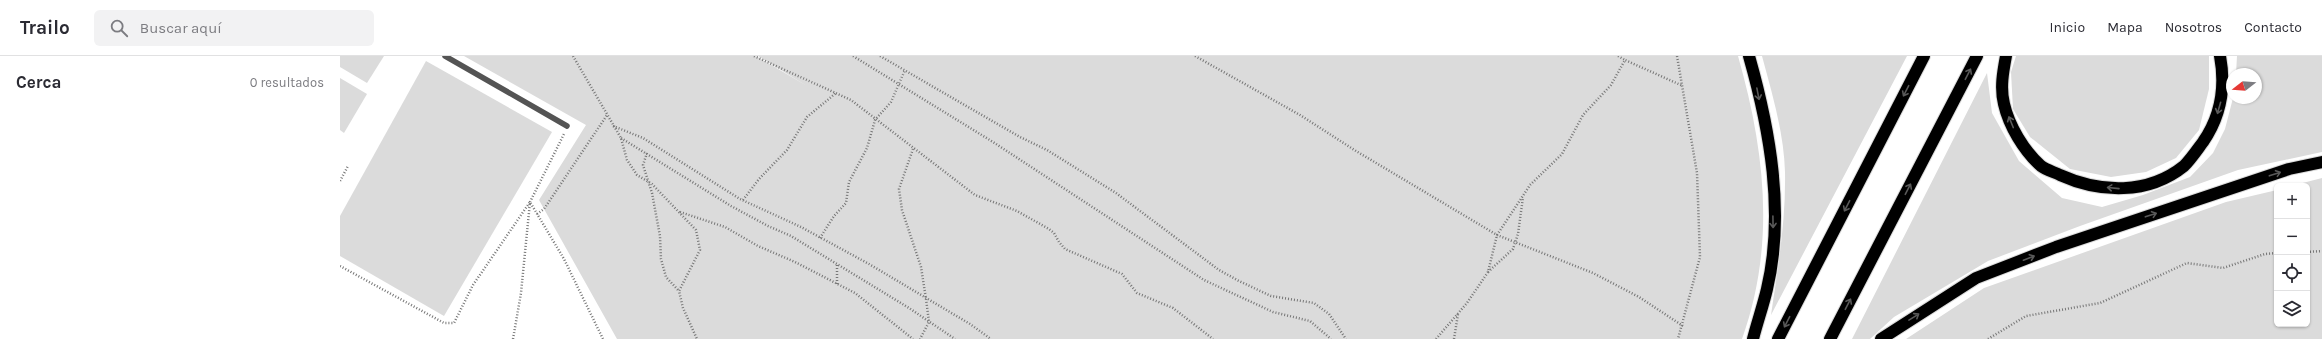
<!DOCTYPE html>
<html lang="es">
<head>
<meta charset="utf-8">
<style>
	body { margin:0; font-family:Karla,sans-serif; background:#f2f2f3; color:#2b2b33 }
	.controls { position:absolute; right:12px; bottom:12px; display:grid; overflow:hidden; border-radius:6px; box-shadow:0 1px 3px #0004 }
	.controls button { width:36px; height:36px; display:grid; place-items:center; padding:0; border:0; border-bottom:1px solid #e1e1e2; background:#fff; color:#2b2b33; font:20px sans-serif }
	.compass { position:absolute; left:1886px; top:12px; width:36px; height:36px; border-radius:50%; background:#fff; box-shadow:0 1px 3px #0004; rotate:253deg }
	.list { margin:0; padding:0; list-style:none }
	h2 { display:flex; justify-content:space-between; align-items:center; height:52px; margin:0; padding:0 16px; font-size:17px }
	h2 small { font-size:13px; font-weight:400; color:#7c7c81 }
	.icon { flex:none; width:22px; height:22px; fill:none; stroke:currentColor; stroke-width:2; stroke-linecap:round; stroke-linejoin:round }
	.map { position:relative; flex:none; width:1982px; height:283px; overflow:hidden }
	header { display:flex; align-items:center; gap:24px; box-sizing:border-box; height:56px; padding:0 20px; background:#fff; border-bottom:1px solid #e1e1e2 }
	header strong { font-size:19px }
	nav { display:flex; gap:22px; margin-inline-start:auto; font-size:14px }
	.search { width:280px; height:36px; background:#f2f2f3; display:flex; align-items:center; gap:10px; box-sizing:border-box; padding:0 14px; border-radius:6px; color:#7c7c81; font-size:15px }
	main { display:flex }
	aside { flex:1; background:#fff }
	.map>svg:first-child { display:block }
	.green { fill:#dbdbdb }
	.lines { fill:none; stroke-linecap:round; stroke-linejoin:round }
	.motorway-casing { stroke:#dbdbdb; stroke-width:14 }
	.path { stroke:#767676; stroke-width:2.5; stroke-dasharray:1 2; stroke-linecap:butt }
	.service { stroke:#545454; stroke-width:5.5 }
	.motorway { stroke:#000; stroke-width:12 }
	.oneway { stroke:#595959 }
</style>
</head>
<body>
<header>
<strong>Trailo</strong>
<div class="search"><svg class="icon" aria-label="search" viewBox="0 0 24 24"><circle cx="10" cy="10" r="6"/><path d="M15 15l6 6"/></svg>Buscar aquí</div>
<nav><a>Inicio</a><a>Mapa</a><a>Nosotros</a><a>Contacto</a></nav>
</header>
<main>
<aside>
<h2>Cerca<small>0 resultados</small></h2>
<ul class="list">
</ul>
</aside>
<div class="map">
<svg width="1982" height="283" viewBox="0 0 1982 283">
	<rect width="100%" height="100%" fill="#fff"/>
	<g class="green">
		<path d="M0,0H44L27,27L0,11Z"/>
		<path d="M124,0H416L467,30L418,0H1398C1425,95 1436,188 1402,283H277L199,144L246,69Z"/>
		<path d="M1422,0H1567L1431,259C1438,212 1446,164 1445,116C1444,77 1432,37 1422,0Z"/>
		<path d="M1676,0H1869V33L1859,74L1836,102L1806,116L1771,121L1730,113L1690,81L1673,53L1671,16Z"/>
		<path d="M1897,0H1982V96L1898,114L1740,170L1648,205L1554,261L1530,283H1512L1647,17L1652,57L1679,105L1722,142L1762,151L1803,139L1850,121L1873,97L1885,73L1893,42H1916V18H1896Z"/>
		<path d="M86,5L212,76L104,260L0,200V160Z"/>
		<path d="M0,22L27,38L4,77L0,74Z"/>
		<path d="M1982,122V283H1566L1644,232L1886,146L1937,134V268H1967V130H1951Z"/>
	</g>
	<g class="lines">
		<g class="motorway-casing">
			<g id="motorway">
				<path d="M1409,0C1430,74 1445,157 1427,233C1423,250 1417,267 1413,283"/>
				<path d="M1666,0C1663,16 1660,32 1664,48C1669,70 1684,95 1701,110C1706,114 1714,116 1720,119C1760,137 1808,139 1844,110C1851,103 1857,94 1863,86C1881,60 1886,32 1880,0"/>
				<path d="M1438,283L1584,0"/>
				<path d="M1490,283L1637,0"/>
				<path d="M1541,283L1636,222L1716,191L1949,113L1982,106"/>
			</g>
		</g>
		<g class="path">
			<path d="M233,0L281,82L287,104L297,119L312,128L356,174L360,194L339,235L343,252L357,283"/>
			<path d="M414,0L511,44L635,139L677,155L709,173L714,177L719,186L725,193L782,218L797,237L833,252L873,283"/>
			<path d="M513,0L653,86L864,224L933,256L970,265L991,283"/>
			<path d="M540,0L680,81L707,94L776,137L879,214L899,225L931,240L974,247L989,258L1006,283"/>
			<path d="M855,0L960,59L1016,95L1157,179L1253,217L1299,241L1343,270"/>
			<path d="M1278,0L1285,4"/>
			<path d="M1337,0L1357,117L1360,201L1338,283"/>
			<path d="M273,70L303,82L400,143L461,171L529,208L630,268L651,283"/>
			<path d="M281,82L391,150L428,170L451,180L569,252L615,283"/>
			<path d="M573,93L559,133L562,154L581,211L586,243L589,266L580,283"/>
			<path d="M307,97L303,109L312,137L320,180L321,203L326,221L339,235"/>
			<path d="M0,125L8,110"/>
			<path d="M403,144L419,123L447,94L467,61L496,37"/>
			<path d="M340,156L385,171L418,190L455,206L515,237L573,283"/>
			<path d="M197,158L204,153L267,59"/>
			<path d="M480,182L494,160L506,147L509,126L527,92L535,64L551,46L565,14"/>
			<path d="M1967,196L1982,195"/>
			<path d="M497,209V228"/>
			<path d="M0,210L104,267H114L133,229L190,146L224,203L263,283"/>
			<path d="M1148,216L1173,193L1178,178L1183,141"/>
			<path d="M173,283L181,237L190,146L224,78"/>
			<path d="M1096,283L1127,247L1148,216L1157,179L1190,129L1222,98L1243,59L1271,29L1285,4L1343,30"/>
			<path d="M1114,283L1118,258"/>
			<path d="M1648,283L1686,260L1760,247L1847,207L1883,212L1925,198L1937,197"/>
		</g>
		<path class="service" d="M105,0L227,70"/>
		<use href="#motorway" class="motorway"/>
	</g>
	<defs><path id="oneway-shaft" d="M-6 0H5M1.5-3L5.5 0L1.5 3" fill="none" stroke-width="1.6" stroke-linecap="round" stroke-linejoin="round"/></defs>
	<g class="oneway">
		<use href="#oneway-shaft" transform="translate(1628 18) rotate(-63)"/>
		<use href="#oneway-shaft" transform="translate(1566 35) rotate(117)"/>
		<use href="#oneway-shaft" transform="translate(1418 38) rotate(79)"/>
		<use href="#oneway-shaft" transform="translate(1879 52) rotate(106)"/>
		<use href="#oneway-shaft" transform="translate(1671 66) rotate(-112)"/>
		<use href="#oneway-shaft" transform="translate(1935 118) rotate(-18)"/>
		<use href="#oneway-shaft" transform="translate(1773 132) rotate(-174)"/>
		<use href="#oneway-shaft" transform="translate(1568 133) rotate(-63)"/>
		<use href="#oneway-shaft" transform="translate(1507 150) rotate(117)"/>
		<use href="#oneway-shaft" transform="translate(1811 159) rotate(-18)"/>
		<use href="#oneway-shaft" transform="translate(1433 166) rotate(89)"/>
		<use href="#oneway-shaft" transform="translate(1689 202) rotate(-21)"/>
		<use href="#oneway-shaft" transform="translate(1508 248) rotate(-63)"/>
		<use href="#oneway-shaft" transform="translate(1574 261) rotate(-32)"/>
		<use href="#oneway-shaft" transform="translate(1447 266) rotate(117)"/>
	</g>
</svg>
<div class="controls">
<button>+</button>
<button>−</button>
<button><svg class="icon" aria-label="locate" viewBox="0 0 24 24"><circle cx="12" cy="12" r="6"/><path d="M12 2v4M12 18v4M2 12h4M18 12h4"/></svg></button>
<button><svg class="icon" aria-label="layers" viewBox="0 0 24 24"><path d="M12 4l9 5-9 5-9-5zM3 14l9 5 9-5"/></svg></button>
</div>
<svg class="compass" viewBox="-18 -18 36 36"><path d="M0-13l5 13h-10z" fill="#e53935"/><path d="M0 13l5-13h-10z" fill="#7c7c81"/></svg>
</div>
</main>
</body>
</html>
